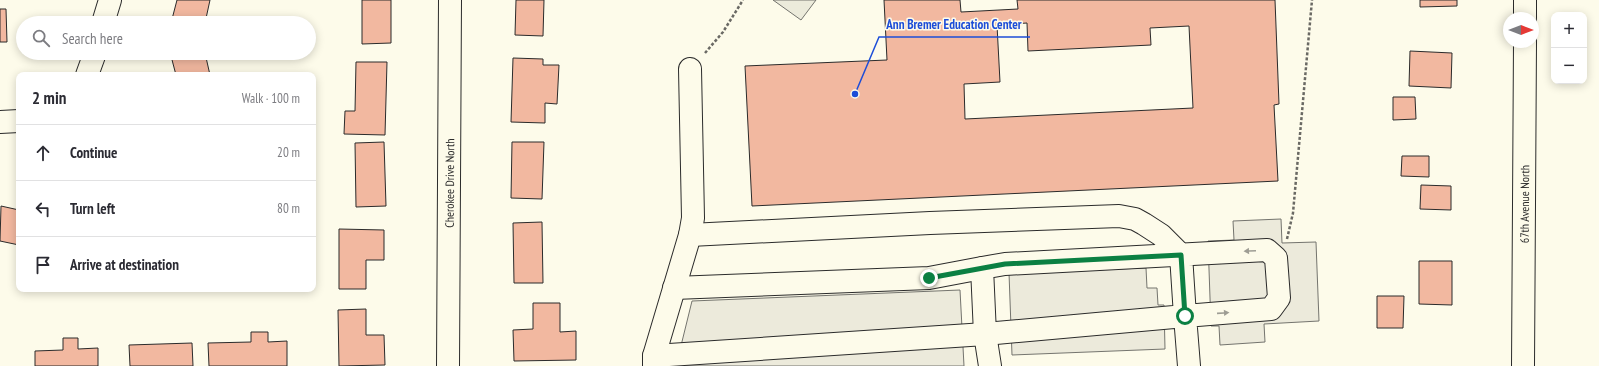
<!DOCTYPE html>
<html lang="en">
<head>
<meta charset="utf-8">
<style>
	body { margin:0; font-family:"PT Sans Narrow",sans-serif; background:#f2f2f3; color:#2b2b33 }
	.controls { position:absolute; right:12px; top:12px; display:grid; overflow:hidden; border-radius:8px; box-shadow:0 2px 10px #0003 }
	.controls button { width:36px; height:36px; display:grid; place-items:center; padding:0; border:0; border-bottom:1px solid #e1e1e2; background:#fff; color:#2b2b33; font:20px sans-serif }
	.compass { position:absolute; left:1503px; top:12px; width:36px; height:36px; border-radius:50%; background:#fff; box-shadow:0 2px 10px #0003; rotate:90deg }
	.stop { position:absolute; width:12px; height:12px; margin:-9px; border:3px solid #0b8043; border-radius:50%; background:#fff }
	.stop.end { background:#0b8043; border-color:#fff; box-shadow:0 1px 4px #0008 }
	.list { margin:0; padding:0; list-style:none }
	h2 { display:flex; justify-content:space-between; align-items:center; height:52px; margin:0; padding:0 16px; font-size:17px }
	h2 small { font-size:13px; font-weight:400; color:#7c7c81 }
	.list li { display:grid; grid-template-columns:26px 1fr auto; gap:12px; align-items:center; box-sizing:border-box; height:56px; padding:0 16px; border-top:1px solid #e1e1e2 }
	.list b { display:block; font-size:15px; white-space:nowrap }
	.list em { font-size:13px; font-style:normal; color:#7c7c81 }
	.icon { flex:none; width:22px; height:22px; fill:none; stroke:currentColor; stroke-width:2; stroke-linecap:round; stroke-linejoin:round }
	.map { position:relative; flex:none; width:1599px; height:366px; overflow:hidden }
	.search { position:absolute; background:#fff; box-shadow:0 2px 10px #0003; left:16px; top:16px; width:300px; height:44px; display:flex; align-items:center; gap:10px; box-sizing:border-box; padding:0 14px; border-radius:22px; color:#7c7c81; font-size:15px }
	.panel { position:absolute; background:#fff; box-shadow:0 2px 10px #0003; left:16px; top:72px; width:300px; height:220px; border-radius:8px }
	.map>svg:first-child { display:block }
	.green { fill:#ecebdb; stroke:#74746e }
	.parking { fill:#eceadb; stroke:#74746e }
	.building { fill:#f2b8a0; stroke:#2b2b2b; fill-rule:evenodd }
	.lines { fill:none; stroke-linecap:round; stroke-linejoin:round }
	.minor-casing { stroke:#2b2b2b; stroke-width:24 }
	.path { stroke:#6a6964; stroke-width:2.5; stroke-dasharray:3 2; stroke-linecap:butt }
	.minor { stroke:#fdfbea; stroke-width:22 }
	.oneway { fill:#9e9d94 }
	.route { stroke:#0b8043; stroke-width:5 }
	.labels { text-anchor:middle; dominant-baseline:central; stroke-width:3; stroke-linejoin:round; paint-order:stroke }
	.street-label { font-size:12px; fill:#2b2b2b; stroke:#fdfbea }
	.leader { fill:none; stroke:#1d4ed8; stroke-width:1.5 }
	.callout-dot { fill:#1d4ed8; stroke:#fdfbea; stroke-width:1.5 }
	.callout-label { font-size:13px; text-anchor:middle; font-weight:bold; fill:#1d4ed8; stroke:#fdfbea; stroke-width:3; stroke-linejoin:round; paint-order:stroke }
</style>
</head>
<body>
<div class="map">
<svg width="1599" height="366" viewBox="0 0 1599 366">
	<rect width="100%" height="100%" fill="#fdfbea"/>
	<path class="green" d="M773,0H816L801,20Z"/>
	<g class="parking">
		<path d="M1281,219L1282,243L1316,242L1319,321L1264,324L1265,342L1220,345L1219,326H1211L1208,241L1234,240L1233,221Z"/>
		<path d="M1146,268L1147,288H1157L1158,305H1164L1165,349L1012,355L1009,273Z"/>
		<path d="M960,290L964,366H676L692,301Z"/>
	</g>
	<g class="building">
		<path d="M177,0H210L205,23H171Z"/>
		<path d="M362,0H391V43L362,44Z"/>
		<path d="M516,0H544L543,36L515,35Z"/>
		<path d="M884,0H960L961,12L1018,9L1017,0H1275L1279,104L1274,105L1278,181L752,206L745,66L887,60ZM1027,23L1028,51L1151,45L1150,28L1189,26L1193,108L965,119L964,84L1000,82L997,25Z"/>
		<path d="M1420,0H1457V6L1420,7Z"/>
		<path d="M0,9H6L7,42H0Z"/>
		<path d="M1410,51L1452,53L1451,88L1409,86Z"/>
		<path d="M182,53H205L210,75H176L171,56Z"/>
		<path d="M513,58L543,59V65H559L557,104L545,103V123L511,122Z"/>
		<path d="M356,62H387L385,135L344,134L345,111H355Z"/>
		<path d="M1393,97H1415L1416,119L1393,120Z"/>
		<path d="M384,142L386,206L356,207L355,143Z"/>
		<path d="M512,142H544L542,199L511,198Z"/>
		<path d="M1402,156H1429V177L1401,176Z"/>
		<path d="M1421,185L1451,186V210L1420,209Z"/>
		<path d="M1,206L19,210V245L0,241Z"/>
		<path d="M542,222L543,283H514L513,223Z"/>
		<path d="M339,229L384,230V260H366V289H339Z"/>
		<path d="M1419,261H1452V305L1419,304Z"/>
		<path d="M1377,296H1404L1403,328H1377Z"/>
		<path d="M533,303H560V332L576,331V360L514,361L513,330L533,329Z"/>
		<path d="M366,309V335H384L385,365L339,366L338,310Z"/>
		<path d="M251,332H268V342L287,341V366H209L208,343L251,342Z"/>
		<path d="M63,338H78V349L98,348V366H35V351L63,350Z"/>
		<path d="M192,343L193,366H130L129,345Z"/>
	</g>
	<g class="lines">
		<g class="minor-casing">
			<g id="minor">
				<path d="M1525,18V0"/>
				<path d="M103,23L110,0"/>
				<path d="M87,75L95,53"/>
				<path d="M0,122L19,121"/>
				<path d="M690,235L930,223L1119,216L1135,219L1144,224L1161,235L1181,255L1185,316L1271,309L1279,298L1276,258L1267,250L1005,264L982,268L985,334L1185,316L1189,366"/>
				<path d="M674,288L929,278L982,268"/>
				<path d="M654,356L690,235L693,218L690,69"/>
				<path id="s1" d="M448,366L450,0"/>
				<path d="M654,366V356L985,334L990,366"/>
				<path id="s2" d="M1523,366L1525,42"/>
			</g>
		</g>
		<g class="path">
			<path d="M705,53L723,32L743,0"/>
			<path d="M1287,239L1293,213L1312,0"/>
		</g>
		<use href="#minor" class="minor"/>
	</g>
	<defs><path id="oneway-solid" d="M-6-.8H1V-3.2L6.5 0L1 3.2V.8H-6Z"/></defs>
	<g class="oneway">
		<use href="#oneway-solid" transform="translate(1250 251) rotate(177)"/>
		<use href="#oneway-solid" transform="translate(1223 313) rotate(-4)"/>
	</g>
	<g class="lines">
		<path class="route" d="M929,278L1005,264L1181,255L1185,316"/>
	</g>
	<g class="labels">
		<g class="street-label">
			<text stroke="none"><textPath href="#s1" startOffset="183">Cherokee Drive North</textPath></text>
			<text stroke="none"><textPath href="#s2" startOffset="162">67th Avenue North</textPath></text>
		</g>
	</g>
	<path class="leader" d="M855 94L879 37H1030"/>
	<circle class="callout-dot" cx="855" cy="94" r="4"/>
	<g class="callout-label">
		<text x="954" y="29">Ann Bremer Education Center</text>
	</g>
</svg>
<div class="controls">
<button>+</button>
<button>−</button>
</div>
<svg class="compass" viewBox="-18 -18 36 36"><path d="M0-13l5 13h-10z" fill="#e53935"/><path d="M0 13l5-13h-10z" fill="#7c7c81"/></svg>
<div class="stop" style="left:1185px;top:316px"></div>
<div class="stop end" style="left:929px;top:278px"></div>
<div class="search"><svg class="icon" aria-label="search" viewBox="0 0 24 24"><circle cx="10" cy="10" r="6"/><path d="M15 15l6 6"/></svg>Search here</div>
<section class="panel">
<h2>2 min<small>Walk · 100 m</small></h2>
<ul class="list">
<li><svg class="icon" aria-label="ahead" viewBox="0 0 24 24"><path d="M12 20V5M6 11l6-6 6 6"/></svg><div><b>Continue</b></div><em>20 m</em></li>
<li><svg class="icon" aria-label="left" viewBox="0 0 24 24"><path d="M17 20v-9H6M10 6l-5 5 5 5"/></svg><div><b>Turn left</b></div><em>80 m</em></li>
<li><svg class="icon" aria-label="arrive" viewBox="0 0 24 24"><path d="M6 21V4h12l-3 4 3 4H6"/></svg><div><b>Arrive at destination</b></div></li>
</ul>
</section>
</div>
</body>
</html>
